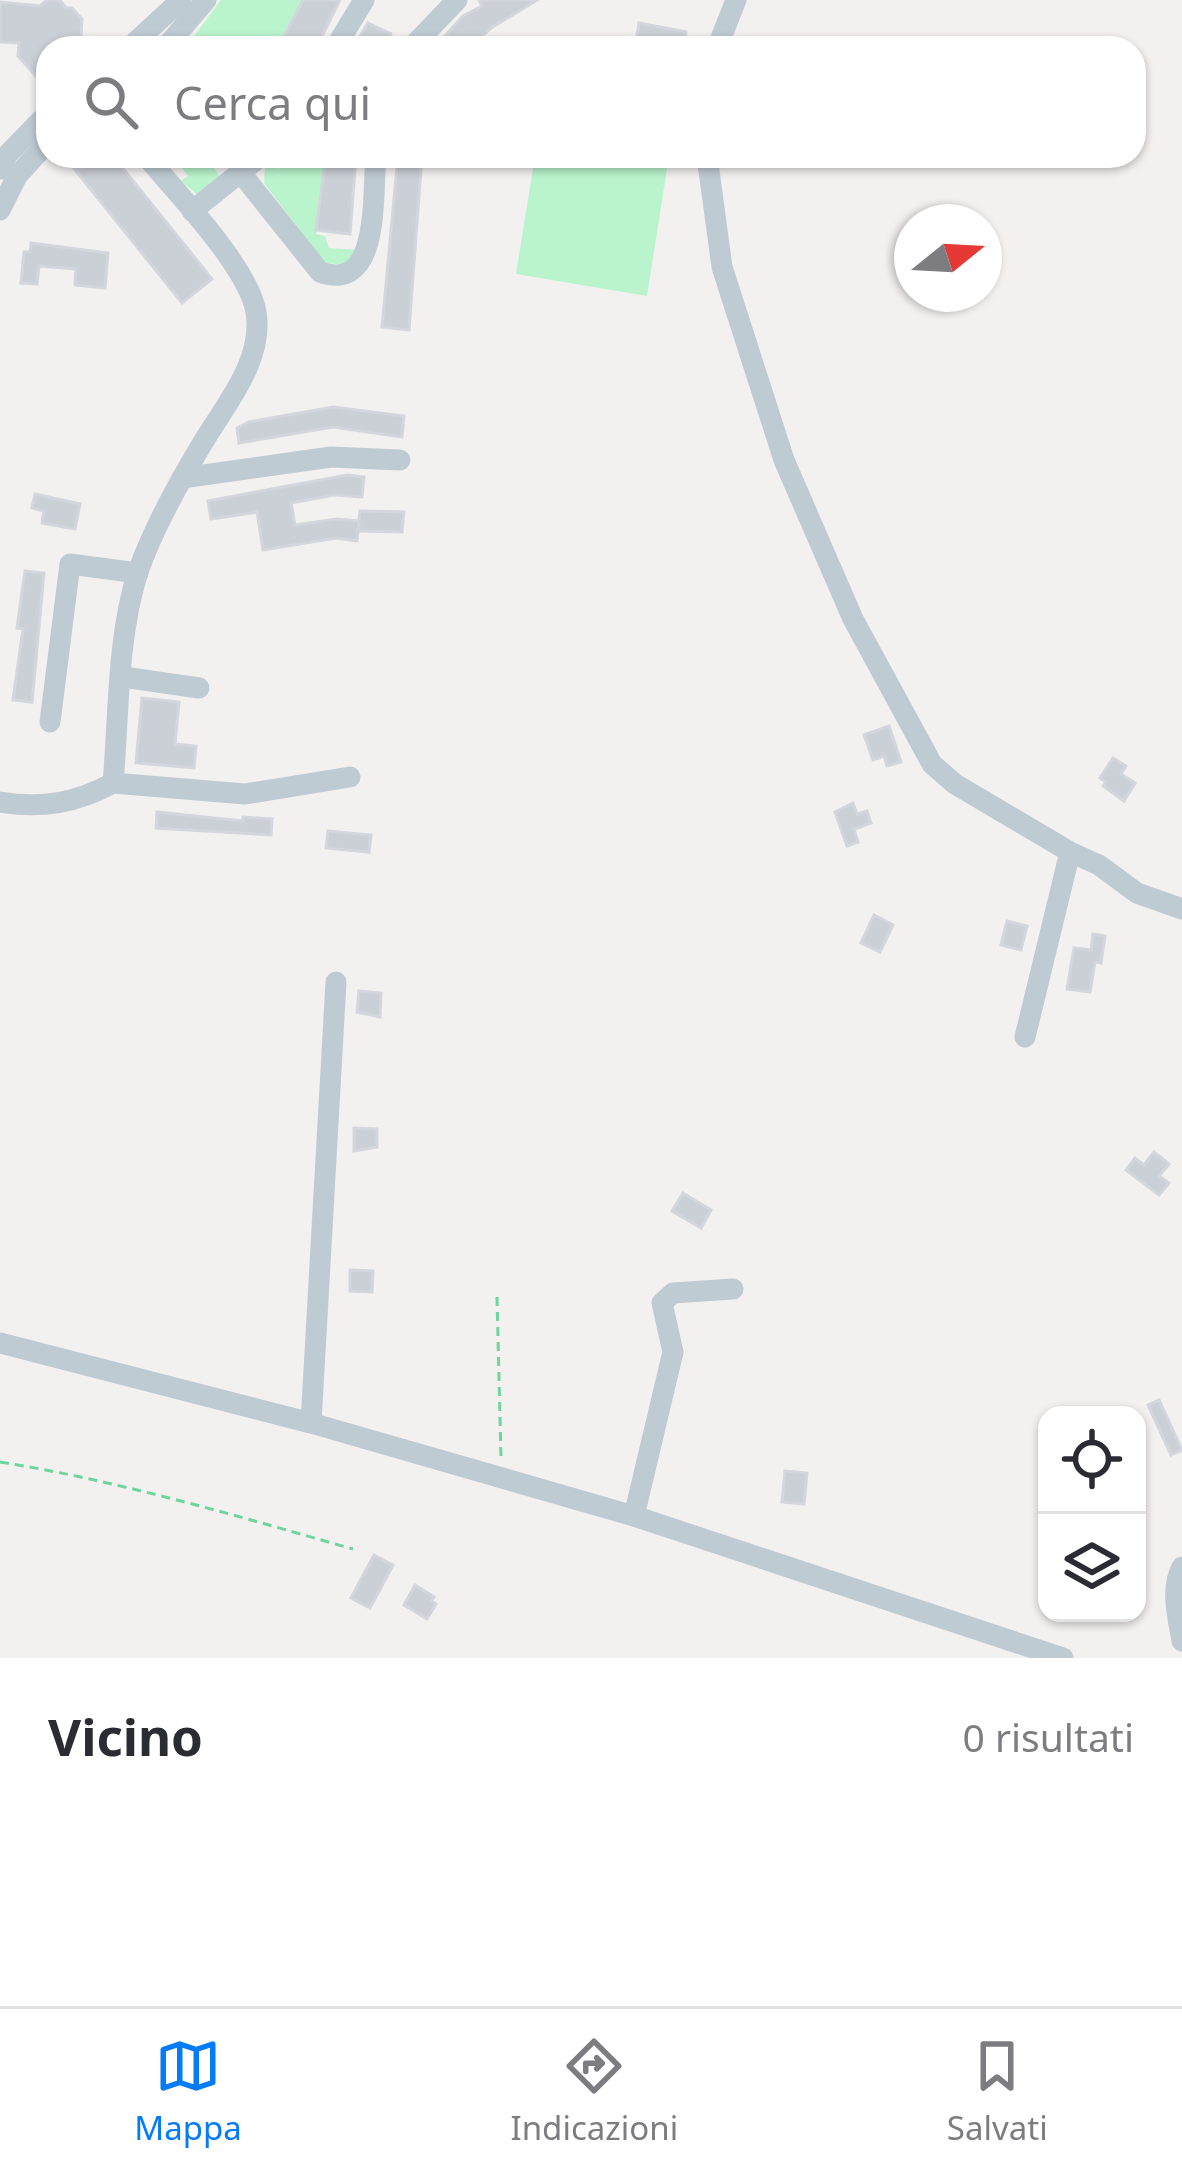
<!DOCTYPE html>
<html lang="it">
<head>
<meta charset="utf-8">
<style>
	body { margin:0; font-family:"Noto Sans",sans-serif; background:#f2f2f3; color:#2b2b33 }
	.controls { position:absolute; right:36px; bottom:36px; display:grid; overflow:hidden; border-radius:24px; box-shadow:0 3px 9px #0004 }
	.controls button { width:108px; height:108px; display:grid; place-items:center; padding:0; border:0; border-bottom:3px solid #e1e1e2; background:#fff; color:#2b2b33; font:60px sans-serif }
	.compass { position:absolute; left:894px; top:204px; width:108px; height:108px; border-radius:50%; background:#fff; box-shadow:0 3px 9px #0004; rotate:72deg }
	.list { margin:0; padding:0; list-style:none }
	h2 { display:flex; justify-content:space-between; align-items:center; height:156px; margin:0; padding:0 48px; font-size:51px }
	h2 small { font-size:39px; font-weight:400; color:#7c7c81 }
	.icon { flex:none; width:66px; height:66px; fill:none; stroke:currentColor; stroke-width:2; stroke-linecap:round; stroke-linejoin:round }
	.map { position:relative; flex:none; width:1182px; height:1658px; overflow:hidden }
	.search { position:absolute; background:#fff; box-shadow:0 3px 9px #0004; left:36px; right:36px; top:36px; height:132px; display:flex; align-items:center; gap:30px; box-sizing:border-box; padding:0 42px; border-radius:36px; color:#7c7c81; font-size:45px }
	.sheet { height:348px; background:#fff }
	nav { display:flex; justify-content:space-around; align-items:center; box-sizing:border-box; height:168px; border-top:3px solid #e1e1e2; background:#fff; font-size:33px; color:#7c7c81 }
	nav a { display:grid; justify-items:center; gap:6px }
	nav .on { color:#057bf7 }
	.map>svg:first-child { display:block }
	.green { fill:#baf4cd }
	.building { fill:#cbd0d6; stroke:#d3d6dc; stroke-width:3 }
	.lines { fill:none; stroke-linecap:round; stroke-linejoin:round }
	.path { stroke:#6ed69d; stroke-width:3; stroke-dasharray:9 6; stroke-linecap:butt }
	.minor { stroke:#bfcbd3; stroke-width:21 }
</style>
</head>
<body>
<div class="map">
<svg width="1182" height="1658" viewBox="0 0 1182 1658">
	<rect width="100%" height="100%" fill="#f3f0f0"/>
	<g class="green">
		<path d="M221,0H303L278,48H185Z"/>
		<path d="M173,156H207L221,179L198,195L181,181L188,176Z"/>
		<path d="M290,156H326L316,234L325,236L329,248L357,250L348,265L325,263L264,183L265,168L272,161L279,169Z"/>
		<path d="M535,156H669L647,296L516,274Z"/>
	</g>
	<g class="building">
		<path d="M47,0H60L66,8H72L82,19L81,37L74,48H48V77L42,83L18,56L19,43L0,42V2L40,6Z"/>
		<path d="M303,0H340L316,48H278Z"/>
		<path d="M479,0H537L491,28L470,48H434L463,16L482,6Z"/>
		<path d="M368,23L391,34L384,48H353Z"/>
		<path d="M639,23L686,32L683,48H660L636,42Z"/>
		<path d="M64,156H113L212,279L182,303Z"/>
		<path d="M326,156H356L350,234L316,230Z"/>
		<path d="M398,156H422L409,330L382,327Z"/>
		<path d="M31,243L108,253L105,288L75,285L76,269L39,266L37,284L21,283L24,252H30Z"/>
		<path d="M333,407L404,416L402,437L333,427L239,443L237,428L249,422Z"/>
		<path d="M347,475L364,477L362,497L334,495L291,503L295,525L337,519L359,521L357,541L336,538L263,550L257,512L211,519L208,501Z"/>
		<path d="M35,494L80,504L75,529L42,523L44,511L32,508Z"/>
		<path d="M360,511L404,512L402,532L358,531Z"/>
		<path d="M25,571L44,573L32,702L13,700L23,629L17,628Z"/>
		<path d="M142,698L179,702L175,744L196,746L194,768L136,763Z"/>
		<path d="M889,726L901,762L887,766L884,756L873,760L864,735Z"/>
		<path d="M1113,758L1126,766L1121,774L1135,783L1124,801L1103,786L1106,782L1100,778Z"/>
		<path d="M853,803L857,814L867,811L871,823L854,829L858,842L847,846L835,812Z"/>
		<path d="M157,812L243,821V817L272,819L271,835L156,828Z"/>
		<path d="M328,831L371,835L369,852L326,848Z"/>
		<path d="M874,915L893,925L880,952L861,943Z"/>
		<path d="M1007,921L1027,926L1021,950L1001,945Z"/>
		<path d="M1093,934L1105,936L1101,963L1095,962L1090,992L1067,989L1074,948L1091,950Z"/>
		<path d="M359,991L381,993L380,1017L357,1012Z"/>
		<path d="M354,1128L377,1129V1147L354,1151Z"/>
		<path d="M1154,1152L1169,1164L1159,1176L1169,1183L1159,1195L1126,1170L1135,1158L1144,1165Z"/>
		<path d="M683,1193L711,1210L701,1228L672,1211Z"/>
		<path d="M350,1270L373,1271L372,1292L350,1291Z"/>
		<path d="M1159,1400L1182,1450L1171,1455L1148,1405Z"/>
		<path d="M785,1471L807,1473L804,1504L782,1502Z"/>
		<path d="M374,1555L393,1565L370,1608L351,1598Z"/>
		<path d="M415,1585L434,1597L431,1601L436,1604L427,1619L404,1605Z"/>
	</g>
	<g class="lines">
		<g class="path">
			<path d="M497,1297L501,1457"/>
			<path d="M0,1462C120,1481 237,1516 353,1549"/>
		</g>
		<g class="minor">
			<path d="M129,48L181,0"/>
			<path d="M165,48L206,0"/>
			<path d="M335,48L364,0"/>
			<path d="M411,48L457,0"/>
			<path d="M717,48L736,0"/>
			<path d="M707,156L722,267L784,460L853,619L932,764L955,784L1070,852L1099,865L1137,893L1182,909"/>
			<path d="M0,169L7,155L48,113"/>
			<path d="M241,173L320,272C381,294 372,194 376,156"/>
			<path d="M0,210L17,176L48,142"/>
			<path d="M192,211L261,156"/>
			<path d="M182,478L331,457L400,460"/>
			<path d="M123,677L199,688"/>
			<path d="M50,722L70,564L138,573"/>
			<path d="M113,783L245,794L350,777"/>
			<path d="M0,802C42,809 76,803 113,783C119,716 117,639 137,575C152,530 178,484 202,444C226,404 264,360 256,312C249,268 176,192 146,156"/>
			<path d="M1025,1037L1070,852"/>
			<path d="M0,1343L311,1423L634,1516L1063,1658"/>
			<path d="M311,1423L336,982"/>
			<path d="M634,1516L673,1352L662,1303L673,1293L733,1289"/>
			<path d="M1182,1567C1170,1589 1178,1617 1182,1641"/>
		</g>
	</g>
</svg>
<div class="controls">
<button><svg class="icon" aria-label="locate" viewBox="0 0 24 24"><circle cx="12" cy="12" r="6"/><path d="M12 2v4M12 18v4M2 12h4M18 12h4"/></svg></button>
<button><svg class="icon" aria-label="layers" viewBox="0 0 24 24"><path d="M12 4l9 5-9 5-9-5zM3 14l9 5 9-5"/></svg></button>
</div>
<svg class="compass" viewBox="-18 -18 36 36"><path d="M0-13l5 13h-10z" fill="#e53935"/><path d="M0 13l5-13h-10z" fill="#7c7c81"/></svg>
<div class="search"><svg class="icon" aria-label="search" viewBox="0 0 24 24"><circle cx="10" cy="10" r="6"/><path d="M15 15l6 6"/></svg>Cerca qui</div>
</div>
<section class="sheet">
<h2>Vicino<small>0 risultati</small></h2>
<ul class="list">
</ul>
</section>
<nav>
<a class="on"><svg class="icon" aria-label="map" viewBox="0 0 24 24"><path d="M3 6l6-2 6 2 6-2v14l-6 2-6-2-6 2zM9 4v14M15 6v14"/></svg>Mappa</a>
<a><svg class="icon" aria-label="directions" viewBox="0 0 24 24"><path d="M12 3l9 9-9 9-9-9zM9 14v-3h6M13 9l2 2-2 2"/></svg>Indicazioni</a>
<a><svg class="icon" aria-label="saved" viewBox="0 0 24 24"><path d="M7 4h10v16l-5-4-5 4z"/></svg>Salvati</a>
</nav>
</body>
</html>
